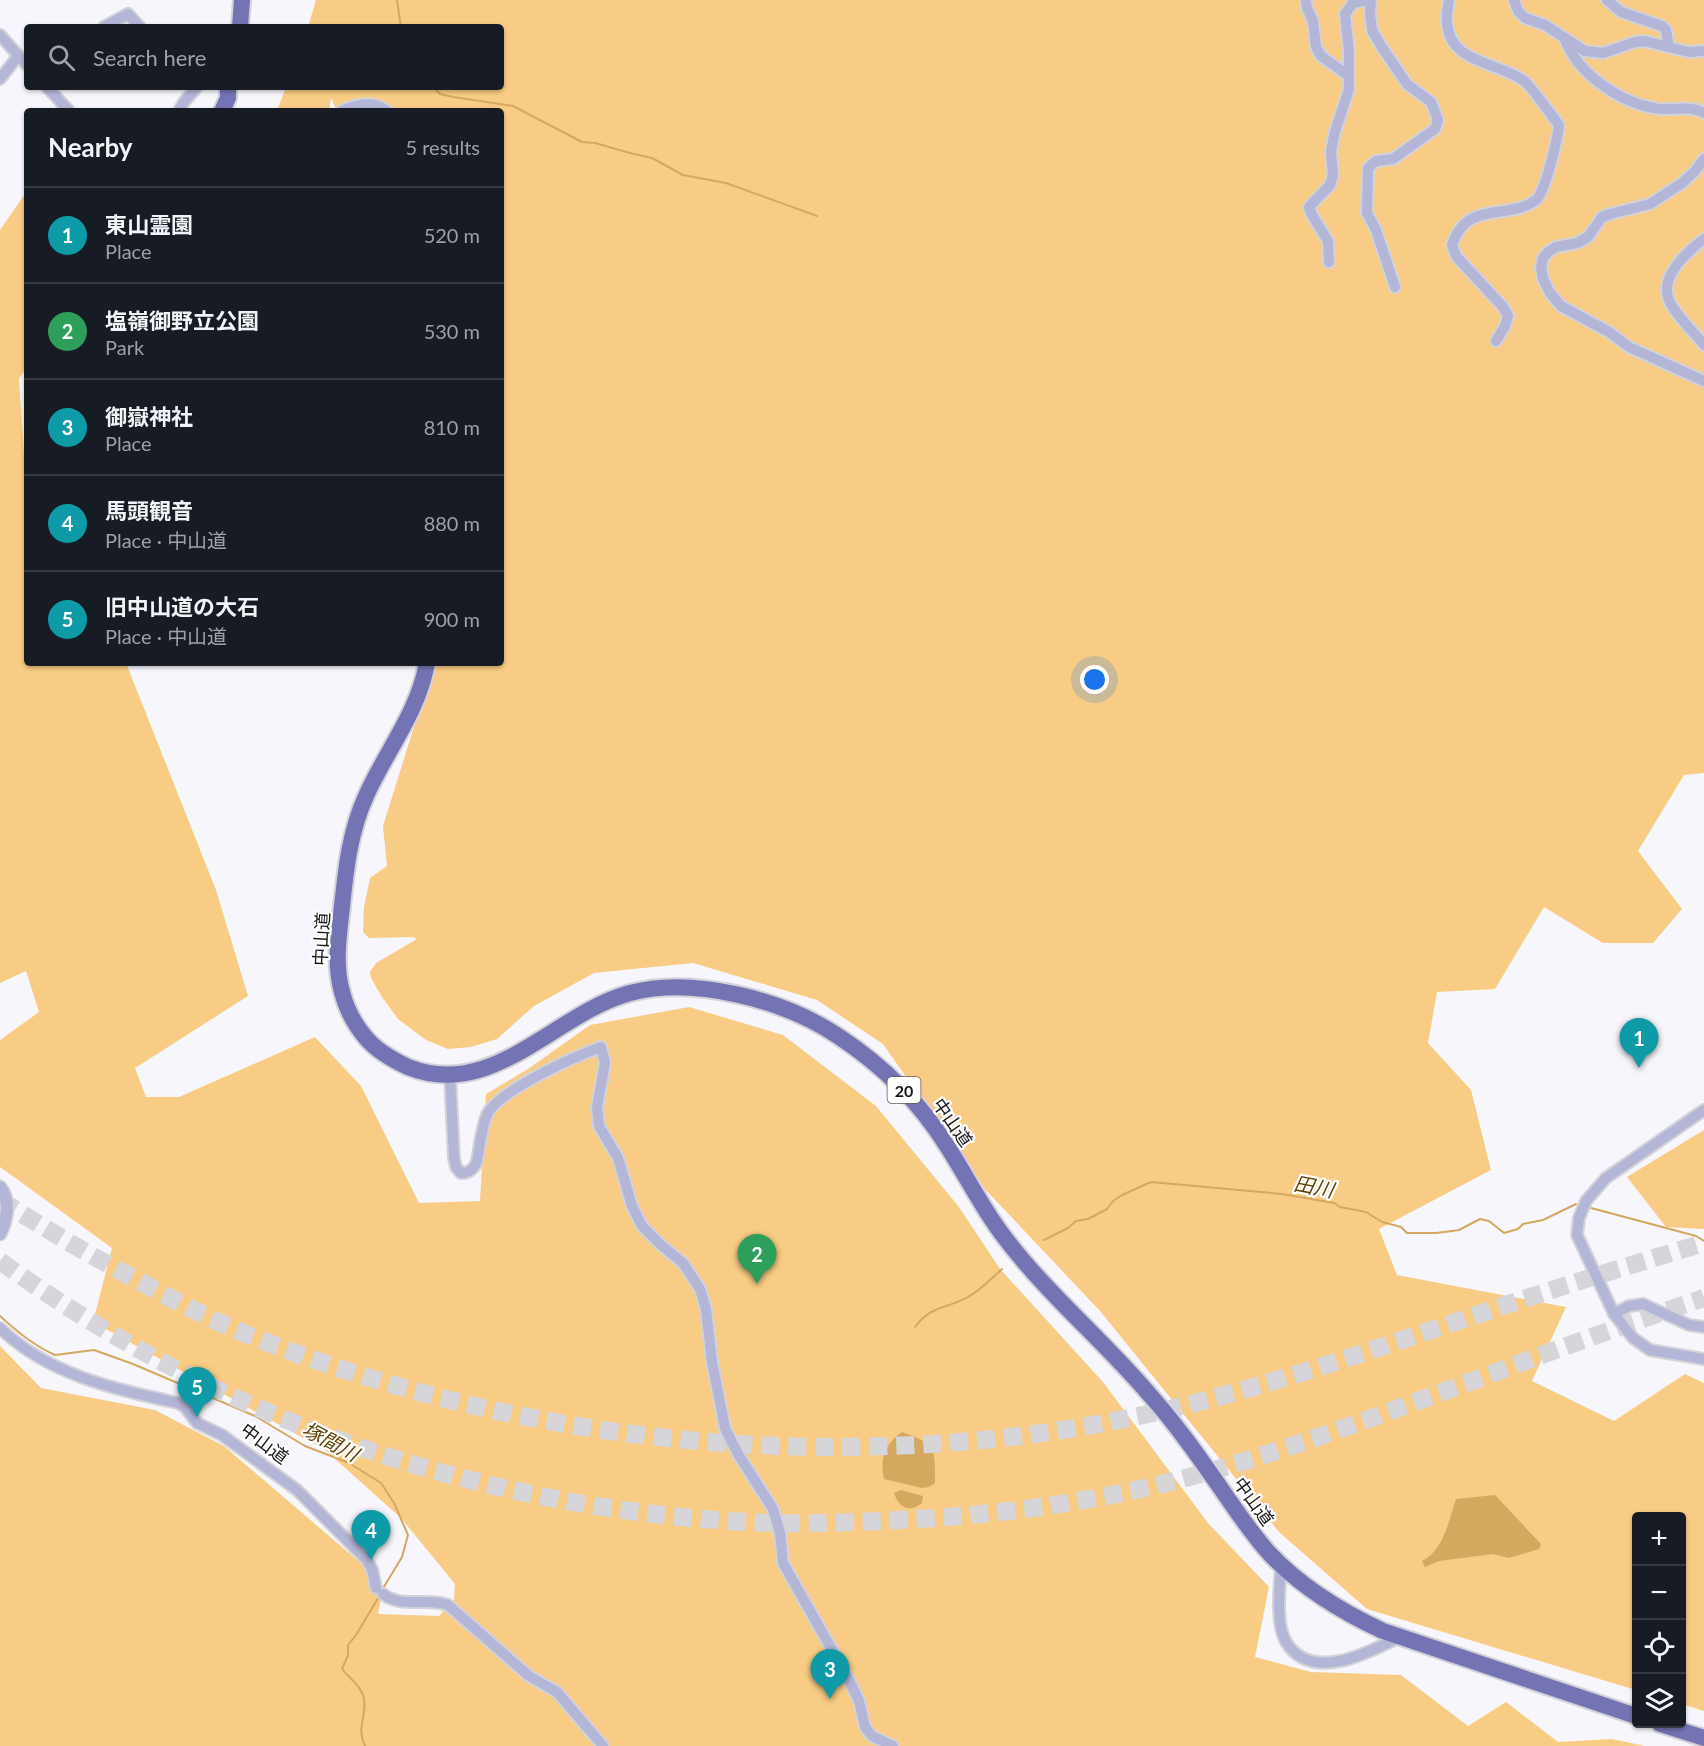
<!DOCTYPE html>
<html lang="en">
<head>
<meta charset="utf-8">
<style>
	body { margin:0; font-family:Lato,"Noto Sans JP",sans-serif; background:#20242c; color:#f1f3f6 }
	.controls { position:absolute; right:18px; bottom:18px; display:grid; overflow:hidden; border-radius:6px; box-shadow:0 2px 4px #0004 }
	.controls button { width:54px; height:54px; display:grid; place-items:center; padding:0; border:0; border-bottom:2px solid #363941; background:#171b24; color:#f1f3f6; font:30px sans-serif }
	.you { position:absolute; left:1095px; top:680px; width:21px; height:21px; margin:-15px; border:4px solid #fff; border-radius:50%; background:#1a73e8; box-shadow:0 0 0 9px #1a73e833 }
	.badge { display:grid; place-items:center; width:39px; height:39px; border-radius:50%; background:#b45309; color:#fff; font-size:20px; font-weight:700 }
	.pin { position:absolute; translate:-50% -50px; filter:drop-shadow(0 2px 3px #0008) }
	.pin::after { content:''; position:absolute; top:32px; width:21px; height:18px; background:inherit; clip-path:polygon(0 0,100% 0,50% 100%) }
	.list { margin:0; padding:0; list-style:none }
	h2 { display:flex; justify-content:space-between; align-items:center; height:78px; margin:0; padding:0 24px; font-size:26px }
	h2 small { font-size:20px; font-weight:400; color:#9ea1a6 }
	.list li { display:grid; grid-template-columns:39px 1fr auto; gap:18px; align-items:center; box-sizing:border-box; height:96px; padding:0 24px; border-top:2px solid #363941 }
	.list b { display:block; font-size:22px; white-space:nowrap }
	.list p { margin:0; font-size:20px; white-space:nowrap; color:#9ea1a6 }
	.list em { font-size:20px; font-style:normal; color:#9ea1a6 }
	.icon { flex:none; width:33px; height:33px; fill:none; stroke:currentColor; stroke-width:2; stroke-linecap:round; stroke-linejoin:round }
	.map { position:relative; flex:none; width:1704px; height:1746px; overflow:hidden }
	.search { position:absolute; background:#171b24; box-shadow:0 2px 4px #0004; left:24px; top:24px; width:480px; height:66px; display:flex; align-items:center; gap:15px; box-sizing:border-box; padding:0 21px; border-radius:6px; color:#9ea1a6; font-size:22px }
	.panel { position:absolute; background:#171b24; box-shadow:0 2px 4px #0004; left:24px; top:108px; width:480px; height:558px; border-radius:6px }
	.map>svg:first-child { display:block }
	.green { fill:#f8cc84 }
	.water { fill:#d4a85e }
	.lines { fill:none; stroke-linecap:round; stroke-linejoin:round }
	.stream { stroke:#d4a85e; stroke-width:2 }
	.motorway-tunnel { stroke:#d5d5da; stroke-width:18; stroke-dasharray:18 9; stroke-linecap:butt }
	.minor-casing { stroke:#d2d2d8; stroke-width:14 }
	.tertiary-casing { stroke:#d2d2d8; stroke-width:15 }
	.trunk-casing { stroke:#d2d2d8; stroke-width:20 }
	.minor { stroke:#b4b6d8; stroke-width:10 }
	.tertiary { stroke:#b4b6d8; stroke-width:12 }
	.trunk { stroke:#7474b5; stroke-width:16 }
	.labels { text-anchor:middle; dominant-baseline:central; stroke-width:4.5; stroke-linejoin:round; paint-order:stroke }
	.shield { fill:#fff; stroke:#5d5d5e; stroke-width:1.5 }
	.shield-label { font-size:16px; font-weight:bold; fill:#171719 }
	.street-label { font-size:18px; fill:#171719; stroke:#fff }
	.water-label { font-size:20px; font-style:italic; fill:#5e4002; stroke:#fff }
</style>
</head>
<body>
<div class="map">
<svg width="1704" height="1746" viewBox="0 0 1704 1746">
	<rect width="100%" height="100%" fill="#f6f6fc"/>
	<g class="green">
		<path d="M316,0H1704V773L1684,775L1638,851L1682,909L1653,943H1603L1544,907L1495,989L1437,992L1428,1043L1471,1090L1491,1170L1379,1229L1397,1275L1566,1307L1532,1381L1614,1421L1685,1374L1704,1383V1711L1682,1704V1516H1636V1690L1367,1609L1279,1532L1100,1311L984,1188L883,1044L817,1000L693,963L594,973L534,1006L497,1039L471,1047L448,1049L426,1040L398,1019L382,997L371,978L370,972L376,963L417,939L413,937L369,938L363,932L364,907L370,878L387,866L383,826L434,663H501V111H337L331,98L329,111H277L286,87H501V27H308Z"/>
		<path d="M27,191V366L19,379L24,454L27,458V663H126L216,890L248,996L135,1068L146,1097H179L315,1037L361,1086L419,1203L480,1201L486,1094L528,1069L590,1025L689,1007L783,1035L876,1106L959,1207L1000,1269L1103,1382L1208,1523L1269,1587L1255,1657L1311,1672L1401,1675L1468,1726L1506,1702L1558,1742L1612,1739L1645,1746H0V1346L41,1388L155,1410L224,1446L370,1571L372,1586L381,1599L378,1614L439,1616L454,1600L455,1584L401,1518L325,1450L93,1322L112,1248L0,1167V1040L39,1012L26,971L0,983V230Z"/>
		<path d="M1704,1130V1229L1666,1227L1627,1177Z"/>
	</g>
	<g class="water">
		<path d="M902,1432C937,1444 935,1449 935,1483L929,1487L922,1488L884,1479C880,1458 884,1445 902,1432Z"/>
		<path d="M901,1490L923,1496L922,1503C909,1513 899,1508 894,1493Z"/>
		<path d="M1495,1495L1541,1544L1539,1549L1509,1558L1493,1554L1439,1561L1425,1567L1422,1561C1444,1550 1448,1522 1456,1499Z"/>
	</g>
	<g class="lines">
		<g class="stream">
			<path d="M397,0L401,27"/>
			<path d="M433,87L440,94L453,97L513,106L582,142L595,143L630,153L652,158L683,175L726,183L817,216"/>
			<path d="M1591,1208L1696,1236L1704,1241"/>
			<path d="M1044,1240L1068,1228L1076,1221L1088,1219L1107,1209L1113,1201L1122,1195L1151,1182L1282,1194L1334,1203L1340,1207L1366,1212L1382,1222L1401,1227L1407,1233H1436L1452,1231L1459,1230L1480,1219L1489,1221L1504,1233L1518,1229L1523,1224L1543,1220L1576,1204"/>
			<path d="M0,1316C16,1331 34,1346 55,1355L94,1350L133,1364L255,1416L305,1446L349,1463L381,1483L394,1503L408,1535L402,1557L382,1590"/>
			<path d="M915,1327C931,1305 947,1309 968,1297C981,1290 992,1278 1002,1269"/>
			<path d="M365,1746C355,1727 369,1714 363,1695C359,1684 349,1678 342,1669L348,1655V1645L356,1635L380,1595"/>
		</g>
		<g class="motorway-tunnel">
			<path d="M0,1200C45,1229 91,1256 139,1281C176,1301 213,1321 251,1336C526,1447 859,1478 1148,1414C1262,1389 1372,1350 1482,1313C1556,1288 1630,1265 1704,1243"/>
			<path d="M0,1261C214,1416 465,1503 729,1521C786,1525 843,1523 900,1520C999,1515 1098,1502 1193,1476C1289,1450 1382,1414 1475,1380C1551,1351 1627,1324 1704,1298"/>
		</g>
		<g class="minor-casing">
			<g id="minor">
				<path d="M1306,0L1307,8L1313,21L1316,47L1321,56L1349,76"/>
				<path d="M1371,0L1370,14L1372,30L1381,46L1407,84L1431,102L1438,120L1435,129L1404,151L1393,159L1376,161L1368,168L1367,213L1376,230L1395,287"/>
				<path d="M1449,0C1448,7 1446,16 1447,23C1450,64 1499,62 1524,81C1531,86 1552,116 1559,125C1558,137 1545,193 1536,200C1508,221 1467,199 1452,245L1456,256L1503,307L1508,316L1505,326L1496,341"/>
				<path d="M1514,0L1518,11L1525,18L1545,25L1585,51L1603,53L1635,42L1644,41L1689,52L1704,51"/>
				<path d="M1607,0L1621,12L1662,26L1666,30L1669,47"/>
				<path d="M104,27L128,14L140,27"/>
				<path d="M0,35L27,65"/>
				<path d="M1565,39C1577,73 1619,102 1654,108C1671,112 1689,104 1704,113"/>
				<path d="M0,79L18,56"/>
				<path d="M47,87L69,111"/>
				<path d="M179,111L184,102L197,87"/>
				<path d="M342,111C356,104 375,100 387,111"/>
				<path d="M1704,159L1695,171L1682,183L1650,204L1610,214L1602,217L1588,237L1577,243L1556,247L1548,252L1543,258L1541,267L1543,279L1550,293L1561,306L1609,332L1629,347L1704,381"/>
				<path d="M1704,239C1687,252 1659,276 1669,300C1675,315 1694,332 1704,345"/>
				<path d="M1329,262L1328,241L1312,215L1309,207L1330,185L1333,175L1331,152L1334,135L1349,89V51L1345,14L1353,3L1367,0"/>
				<path d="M450,1075L454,1158L456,1167L461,1173C470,1173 474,1169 477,1161C480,1146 481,1129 487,1115C497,1091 576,1056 601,1047L605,1063L597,1107L599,1126L618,1158L632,1206L642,1226L661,1245L683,1263L700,1289L706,1309L712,1362L725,1428L738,1454L773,1509L780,1533L783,1563L849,1680L859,1701L865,1727L872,1736L893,1746"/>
				<path d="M1704,1110L1606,1178L1586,1201L1579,1218L1577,1235L1614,1314L1633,1338L1650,1350L1704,1359"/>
				<path d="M1614,1314L1629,1306L1643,1304L1689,1325L1704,1327"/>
				<path d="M0,1328C48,1375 115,1389 178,1403L185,1407L197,1423L222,1435L297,1490L366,1559L372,1569L376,1588"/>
				<path d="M1281,1564C1280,1585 1275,1623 1286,1642C1311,1683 1369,1653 1399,1637"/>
				<path d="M383,1594C402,1609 427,1597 448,1605L529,1676L557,1692L603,1746"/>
			</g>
		</g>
		<g class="tertiary-casing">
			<path id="tertiary" d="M0,1187C11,1201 7,1220 0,1234"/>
		</g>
		<g class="trunk-casing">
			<g id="trunk">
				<path d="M240,27L242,0"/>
				<path d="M222,111L228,98V87"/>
				<path d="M427,663C418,713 386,751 366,796C350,831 346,868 342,906C339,935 334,964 342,992C346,1008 355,1025 366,1038C377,1051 393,1060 408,1067C493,1101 555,1013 630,993C694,976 784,1000 838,1036C882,1065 919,1101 947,1146C966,1175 981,1206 1002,1234C1045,1292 1102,1339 1149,1394C1176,1424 1199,1457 1222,1490C1237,1512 1252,1534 1269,1553C1300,1586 1342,1612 1383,1631L1636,1716"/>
				<path d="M1660,1724L1704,1738"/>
			</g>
		</g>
		<use href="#minor" class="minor"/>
		<use href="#tertiary" class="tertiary"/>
		<use href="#trunk" class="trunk"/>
	</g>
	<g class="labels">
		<rect class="shield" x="887.5" y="1077" width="33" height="26" rx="4.5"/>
		<g class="shield-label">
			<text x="904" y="1090">20</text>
		</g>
		<g class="street-label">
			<text transform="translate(321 939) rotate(-87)">中山道</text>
			<text transform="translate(953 1122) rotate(55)">中山道</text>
			<text transform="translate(265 1443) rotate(37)">中山道</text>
			<text transform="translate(1254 1501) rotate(54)">中山道</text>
		</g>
		<g class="water-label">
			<text transform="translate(1314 1186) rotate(11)">田川</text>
			<text transform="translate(331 1441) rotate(28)">塚間川</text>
		</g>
	</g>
</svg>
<div class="controls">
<button>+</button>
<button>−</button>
<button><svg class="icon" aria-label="locate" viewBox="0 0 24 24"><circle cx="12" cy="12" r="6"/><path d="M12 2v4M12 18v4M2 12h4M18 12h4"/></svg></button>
<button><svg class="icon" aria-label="layers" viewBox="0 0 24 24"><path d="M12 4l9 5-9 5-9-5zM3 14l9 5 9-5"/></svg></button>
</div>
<div class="you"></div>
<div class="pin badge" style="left:1639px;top:1068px;background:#0f9aa8">1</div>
<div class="pin badge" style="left:757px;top:1284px;background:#2e9e5b">2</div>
<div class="pin badge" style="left:830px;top:1699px;background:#0f9aa8">3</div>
<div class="pin badge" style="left:371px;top:1560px;background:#0f9aa8">4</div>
<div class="pin badge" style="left:197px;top:1417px;background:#0f9aa8">5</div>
<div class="search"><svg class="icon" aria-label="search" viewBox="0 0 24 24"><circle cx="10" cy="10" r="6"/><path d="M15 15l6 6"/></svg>Search here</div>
<section class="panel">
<h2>Nearby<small>5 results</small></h2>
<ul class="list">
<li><span class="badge" style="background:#0f9aa8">1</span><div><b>東山霊園</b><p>Place</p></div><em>520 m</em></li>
<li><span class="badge" style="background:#2e9e5b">2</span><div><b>塩嶺御野立公園</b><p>Park</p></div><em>530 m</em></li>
<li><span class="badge" style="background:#0f9aa8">3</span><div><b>御嶽神社</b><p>Place</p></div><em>810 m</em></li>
<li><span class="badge" style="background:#0f9aa8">4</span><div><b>馬頭観音</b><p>Place · 中山道</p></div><em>880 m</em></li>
<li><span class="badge" style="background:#0f9aa8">5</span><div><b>旧中山道の大石</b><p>Place · 中山道</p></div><em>900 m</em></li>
</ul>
</section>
</div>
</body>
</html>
